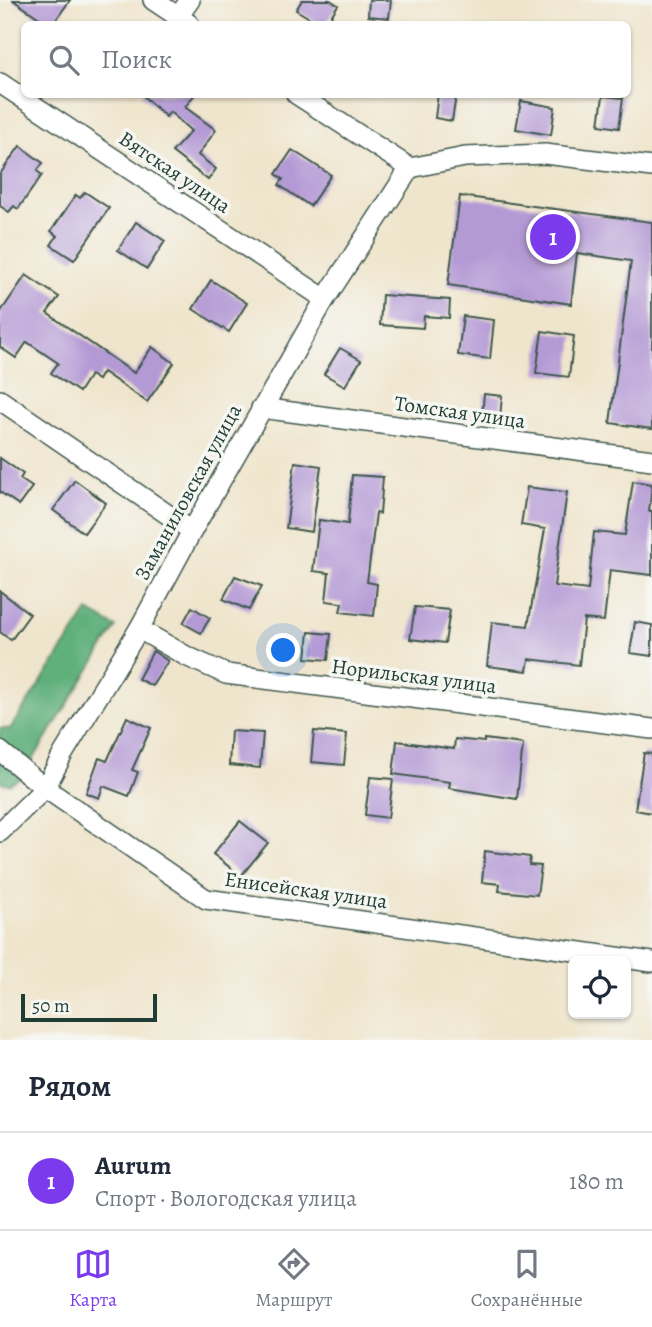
<!DOCTYPE html>
<html lang="ru">
<head>
<meta charset="utf-8">
<style>
	body { margin:0; font-family:Alegreya,serif; background:#f6f6f7; color:#1f2937 }
	.controls { position:absolute; right:21px; bottom:21px; display:grid; overflow:hidden; border-radius:10px; box-shadow:0 2px 5px #0004 }
	.controls button { width:63px; height:63px; display:grid; place-items:center; padding:0; border:0; border-bottom:2px solid #e0e1e3; background:#fff; color:#1f2937; font:35px sans-serif }
	.scale { position:absolute; left:21px; bottom:18px; width:136px; box-sizing:border-box; padding-left:7px; border:4px solid #1f3d34; border-top:0; font-size:19px; line-height:24px; white-space:nowrap; color:#1f3d34; -webkit-text-stroke:5px #f6f6f2; paint-order:stroke }
	.you { position:absolute; left:284px; top:651px; width:24px; height:24px; margin:-18px; border:5px solid #fff; border-radius:50%; background:#1a73e8; box-shadow:0 0 0 10px #1a73e833 }
	.badge { display:grid; place-items:center; width:46px; height:46px; border-radius:50%; background:#7c3aed; color:#fff; font-size:23px; font-weight:700 }
	.pin { position:absolute; translate:-50% -50%; border:4px solid #fff; box-shadow:0 2px 7px #0006 }
	.list { margin:0; padding:0; list-style:none }
	h2 { display:flex; justify-content:space-between; align-items:center; height:91px; margin:0; padding:0 28px; font-size:30px }
	h2 small { font-size:23px; font-weight:400; color:#747a83 }
	.list li { display:grid; grid-template-columns:46px 1fr auto; gap:21px; align-items:center; box-sizing:border-box; height:98px; padding:0 28px; border-top:2px solid #e0e1e3 }
	.list b { display:block; font-size:26px; white-space:nowrap }
	.list p { margin:0; font-size:23px; white-space:nowrap; color:#747a83 }
	.list em { font-size:23px; font-style:normal; color:#747a83 }
	.icon { flex:none; width:38px; height:38px; fill:none; stroke:currentColor; stroke-width:2; stroke-linecap:round; stroke-linejoin:round }
	.map { position:relative; flex:none; width:652px; height:1040px; overflow:hidden }
	.search { position:absolute; background:#fff; box-shadow:0 2px 5px #0004; left:21px; right:21px; top:21px; height:77px; display:flex; align-items:center; gap:18px; box-sizing:border-box; padding:0 24px; border-radius:10px; color:#747a83; font-size:26px }
	.sheet { height:189px; background:#fff }
	nav { display:flex; justify-content:space-around; align-items:center; box-sizing:border-box; height:98px; border-top:2px solid #e0e1e3; background:#fff; font-size:19px; color:#747a83 }
	nav a { display:grid; justify-items:center; gap:4px }
	nav .on { color:#7c3aed }
	.map>svg:first-child { display:block }
	.forest { fill:#60b07c; stroke:#407658; stroke-width:2 }
	.building { fill:#b49ad5 }
	.lines { fill:none; stroke-linecap:round; stroke-linejoin:round }
	.minor-casing { stroke:#3e564b; stroke-width:22 }
	.minor { stroke:#fff; stroke-width:19 }
	.labels { text-anchor:middle; dominant-baseline:central; stroke-width:7; stroke-linejoin:round; paint-order:stroke }
	.street-label { font-size:21px; fill:#1f3d34; stroke:#f6f6f2 }
</style>
</head>
<body>
<div class="map">
<svg width="652" height="1040" viewBox="0 0 652 1040">
	<rect width="100%" height="100%" fill="#f6f6f2"/>
	<filter id="ink" filterUnits="userSpaceOnUse"><feTurbulence type="fractalNoise" baseFrequency=".0143" numOctaves="2"/><feDisplacementMap in="SourceGraphic" scale="14" xChannelSelector="R" yChannelSelector="G"/><feConvolveMatrix kernelMatrix="1 2 1 2 8 2 1 2 1" color-interpolation-filters="sRGB"/></filter>
	<filter id="wash" filterUnits="userSpaceOnUse"><feTurbulence type="fractalNoise" baseFrequency=".00686" numOctaves="4" result="noise"/><feDisplacementMap in="SourceGraphic" scale="28" xChannelSelector="R" yChannelSelector="G"/><feGaussianBlur stdDeviation="1.57" result="paint"/><feColorMatrix in="noise" values="0 0 0 0 0 0 0 0 0 0 0 0 0 0 0 0 0 1.4 0 .05"/><feComposite in="paint" operator="in"/></filter>
	<g filter="url(#wash)">
		<rect width="100%" height="100%" fill="#efe5cc"/>
		<path class="forest" d="M88,611L116,627L22,777L9,784L0,782V728L10,729Z"/>
		<g id="blocks">
			<g class="building">
				<path d="M13,0H70L53,24H48Z"/>
				<path d="M302,0H330L338,5L326,24H320L296,10Z"/>
				<path d="M369,0H391L389,18L368,16Z"/>
				<path d="M141,94H195L185,107L216,130L198,155L216,169L208,180L172,152L191,131L170,112L166,117Z"/>
				<path d="M438,94L456,96L452,121L435,118Z"/>
				<path d="M603,96L623,98L619,128L599,125Z"/>
				<path d="M521,101L555,107L551,135L516,129Z"/>
				<path d="M20,146L43,163L37,171L42,175L18,209L14,206L9,212L0,206V174Z"/>
				<path d="M292,150L331,175L310,206L279,185L283,179L276,174Z"/>
				<path d="M85,192L109,208L74,260L51,245L57,236L51,231L76,195L80,198Z"/>
				<path d="M460,196L652,222V429L610,423L631,261L577,253L571,304L448,285Z"/>
				<path d="M136,222L165,241L147,269L118,250Z"/>
				<path d="M26,275L59,297L47,313L134,373L152,347L174,363L147,402L103,372L98,380L90,375L79,392L51,373L58,363L27,342L16,358L0,347V313Z"/>
				<path d="M211,280L247,303L229,332L193,309Z"/>
				<path d="M382,295L450,300L449,318L424,316L423,328L380,325Z"/>
				<path d="M463,316L494,320L490,359L458,355Z"/>
				<path d="M542,331L574,336L569,377L536,373Z"/>
				<path d="M340,348L361,360L345,386L324,374Z"/>
				<path d="M484,394L502,396L500,418L482,416Z"/>
				<path d="M0,458L23,474L20,479L32,487L19,505L0,492Z"/>
				<path d="M295,462L321,466L312,532L286,528Z"/>
				<path d="M352,475L383,477L380,514L376,513L367,582L377,584L374,616L340,612L342,603L326,601L329,573L313,571L319,520L348,524Z"/>
				<path d="M75,480L106,503L84,533L53,510Z"/>
				<path d="M633,481L652,484L649,511H652V575L610,570L604,621L584,619L579,665L529,659L527,671L487,666L492,622L528,626L545,529L521,525L527,487L567,492L554,586L588,590L594,532L625,535Z"/>
				<path d="M235,576L262,586L249,610L223,599Z"/>
				<path d="M0,591L30,614L11,640L0,632Z"/>
				<path d="M192,607L210,618L201,633L183,623Z"/>
				<path d="M415,607L450,610L445,643L410,639Z"/>
				<path d="M635,622L652,625V656L630,653Z"/>
				<path d="M309,632L331,634L328,660L306,658Z"/>
				<path d="M153,651L168,661L152,686L138,679Z"/>
				<path d="M127,717L151,728L132,770L138,772L129,796L103,786L99,798L86,793L99,758L107,761Z"/>
				<path d="M231,731L263,733L260,768L229,765Z"/>
				<path d="M314,731L347,734L344,765L311,762Z"/>
				<path d="M455,739L484,742V739L523,744L517,799L449,788L450,782L393,774L397,741L454,749Z"/>
				<path d="M644,753L652,754V813L635,810Z"/>
				<path d="M370,777L393,779L388,818L365,815Z"/>
				<path d="M240,821L268,843L241,876L213,854Z"/>
				<path d="M485,851L530,857L529,865L541,866L537,895L499,891L500,884L482,882Z"/>
			</g>
		</g>
	</g>
	<g filter="url(#ink)">
		<use href="#blocks" fill-opacity="0" stroke="#3e564b" stroke-width="2"/>
		<g class="lines">
			<g class="minor-casing">
				<g id="minor">
					<path d="M153,0L189,24"/>
					<path d="M178,17L190,0"/>
					<path d="M0,83L325,299"/>
					<path d="M296,94L410,168L465,157L545,154L652,167"/>
					<path d="M0,400L192,531"/>
					<path d="M261,408L652,460"/>
					<path d="M139,629L186,656L226,674L652,729"/>
					<path d="M0,751L45,788L206,899L652,962"/>
					<path d="M0,832L45,788L63,754L139,629L192,531L325,299L410,168"/>
				</g>
			</g>
			<use href="#minor" class="minor"/>
		</g>
	</g>
	<g class="labels">
		<g class="street-label">
			<text transform="translate(175 172) rotate(34)">Вятская улица</text>
			<text transform="translate(460 412) rotate(8)">Томская улица</text>
			<text transform="translate(188 492) rotate(-61)">Заманиловская улица</text>
			<text transform="translate(414 676) rotate(7)">Норильская улица</text>
			<text transform="translate(306 890) rotate(8)">Енисейская улица</text>
		</g>
	</g>
</svg>
<div class="controls">
<button><svg class="icon" aria-label="locate" viewBox="0 0 24 24"><circle cx="12" cy="12" r="6"/><path d="M12 2v4M12 18v4M2 12h4M18 12h4"/></svg></button>
</div>
<div class="scale">50 m</div>
<div class="you"></div>
<div class="pin badge" style="left:553px;top:237px">1</div>
<div class="search"><svg class="icon" aria-label="search" viewBox="0 0 24 24"><circle cx="10" cy="10" r="6"/><path d="M15 15l6 6"/></svg>Поиск</div>
</div>
<section class="sheet">
<h2>Рядом<small></small></h2>
<ul class="list">
<li><span class="badge">1</span><div><b>Aurum</b><p>Спорт · Вологодская улица</p></div><em>180 m</em></li>
</ul>
</section>
<nav>
<a class="on"><svg class="icon" aria-label="map" viewBox="0 0 24 24"><path d="M3 6l6-2 6 2 6-2v14l-6 2-6-2-6 2zM9 4v14M15 6v14"/></svg>Карта</a>
<a><svg class="icon" aria-label="directions" viewBox="0 0 24 24"><path d="M12 3l9 9-9 9-9-9zM9 14v-3h6M13 9l2 2-2 2"/></svg>Маршрут</a>
<a><svg class="icon" aria-label="saved" viewBox="0 0 24 24"><path d="M7 4h10v16l-5-4-5 4z"/></svg>Сохранённые</a>
</nav>
</body>
</html>
